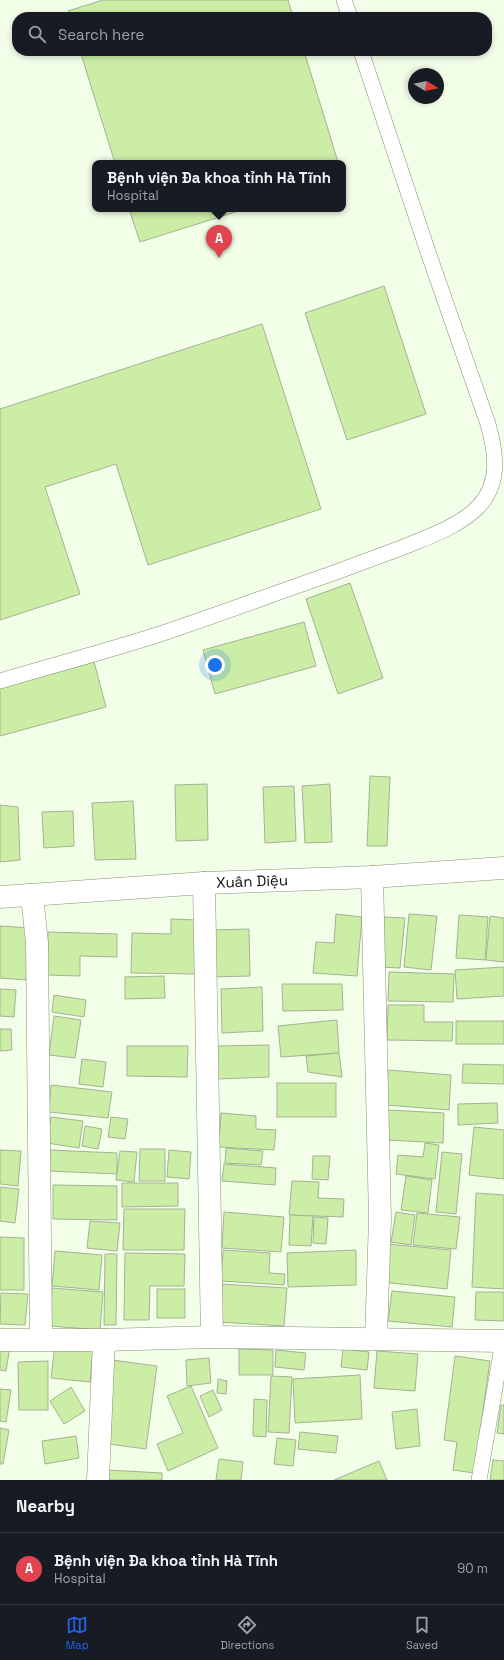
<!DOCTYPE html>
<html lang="en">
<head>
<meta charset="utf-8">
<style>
	body { margin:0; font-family:"Space Grotesk",sans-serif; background:#20242c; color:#f1f3f6 }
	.compass { position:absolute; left:408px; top:68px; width:36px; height:36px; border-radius:50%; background:#171b24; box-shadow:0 2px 6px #0003; rotate:100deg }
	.you { position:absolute; left:215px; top:665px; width:14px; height:14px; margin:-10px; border:3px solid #fff; border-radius:50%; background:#1a73e8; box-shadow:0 0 0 6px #1a73e833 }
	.badge { display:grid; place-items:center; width:26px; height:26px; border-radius:50%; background:#2563eb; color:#fff; font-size:13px; font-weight:700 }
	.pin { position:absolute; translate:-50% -33px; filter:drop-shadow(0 1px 2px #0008) }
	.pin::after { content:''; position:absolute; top:21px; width:14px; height:12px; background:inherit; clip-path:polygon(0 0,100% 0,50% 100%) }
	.popup { position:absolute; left:92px; top:160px; width:254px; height:52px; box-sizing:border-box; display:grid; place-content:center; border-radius:8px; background:#171b24; filter:drop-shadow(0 1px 3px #0005); font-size:13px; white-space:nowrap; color:#9ea1a6 }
	.popup b { font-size:15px; color:#f1f3f6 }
	.popup::after { content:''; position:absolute; left:50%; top:100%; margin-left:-8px; border:8px solid transparent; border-top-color:#171b24 }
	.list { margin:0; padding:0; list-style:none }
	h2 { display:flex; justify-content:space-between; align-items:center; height:52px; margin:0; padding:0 16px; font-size:17px }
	h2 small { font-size:13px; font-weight:400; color:#9ea1a6 }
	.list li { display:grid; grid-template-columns:26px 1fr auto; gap:12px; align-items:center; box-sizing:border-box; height:72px; padding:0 16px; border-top:1px solid #363941 }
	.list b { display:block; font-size:15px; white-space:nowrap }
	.list p { margin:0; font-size:13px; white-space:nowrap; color:#9ea1a6 }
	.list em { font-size:13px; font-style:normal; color:#9ea1a6 }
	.icon { flex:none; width:22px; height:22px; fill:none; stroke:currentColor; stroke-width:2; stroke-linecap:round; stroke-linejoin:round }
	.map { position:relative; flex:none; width:504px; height:1480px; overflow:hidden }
	.search { position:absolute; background:#171b24; box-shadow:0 2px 6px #0003; left:12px; right:12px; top:12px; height:44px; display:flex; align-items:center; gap:10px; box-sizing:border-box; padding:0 14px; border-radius:16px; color:#9ea1a6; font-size:15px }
	.sheet { height:124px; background:#171b24 }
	nav { display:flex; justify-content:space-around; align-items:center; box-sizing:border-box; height:56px; border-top:1px solid #363941; background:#171b24; font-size:11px; color:#9ea1a6 }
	nav a { display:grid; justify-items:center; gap:2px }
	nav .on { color:#2563eb }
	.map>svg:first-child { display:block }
	.building { fill:#cceda6; stroke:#a3b392 }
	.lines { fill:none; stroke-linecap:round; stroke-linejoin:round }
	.lane-casing { stroke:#839373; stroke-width:16 }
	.street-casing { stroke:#839373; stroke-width:23 }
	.secondary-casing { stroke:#839373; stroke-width:23 }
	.lane { stroke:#fff; stroke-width:15 }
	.street { stroke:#fff; stroke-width:22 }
	.secondary { stroke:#fff; stroke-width:22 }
	.labels { text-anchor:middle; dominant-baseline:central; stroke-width:4; stroke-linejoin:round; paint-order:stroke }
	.street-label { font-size:15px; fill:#0b1005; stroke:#fff }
</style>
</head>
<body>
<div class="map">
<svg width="504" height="1480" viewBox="0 0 504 1480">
	<rect width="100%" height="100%" fill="#f3fee9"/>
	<g class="building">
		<path d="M103,0H288L293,17H69L68,11Z"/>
		<path d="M80,51H304L338,162L115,163Z"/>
		<path d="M129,209H245L140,242Z"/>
		<path d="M384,286L426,414L347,440L305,313Z"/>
		<path d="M262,324L321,509L148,565L116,464L45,487L80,594L0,620V409Z"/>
		<path d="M350,583L383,678L338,694L306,599Z"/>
		<path d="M304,622L316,666L215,694L203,650Z"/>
		<path d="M94,662L106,707L0,736V688Z"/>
		<path d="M370,776L390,777L387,846H367Z"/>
		<path d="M207,784L208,840L176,841L175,785Z"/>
		<path d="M330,784L332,842L305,843L302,786Z"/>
		<path d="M294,786L296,841L265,843L263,787Z"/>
		<path d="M133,801L136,859L95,860L92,803Z"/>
		<path d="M0,805L18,807L20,860L0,862Z"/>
		<path d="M73,811L74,846L44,848L42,812Z"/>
		<path d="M336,914L362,917L357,976L313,973L316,942L334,943Z"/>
		<path d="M409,914L437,916L431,970L404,967Z"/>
		<path d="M459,915L488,917L485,960L456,958Z"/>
		<path d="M490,916L504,918V962L486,960Z"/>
		<path d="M384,917L405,918L400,968L380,967Z"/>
		<path d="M171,919L197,920L196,974L131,973L132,933L171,934Z"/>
		<path d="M0,926L31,928L26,980L0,978Z"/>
		<path d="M249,929L250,976L213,977L212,930Z"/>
		<path d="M48,932L117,934V957L80,956V976L47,975Z"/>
		<path d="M504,967V996L457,999L455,970Z"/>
		<path d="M389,972L454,974L453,1002L388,1001Z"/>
		<path d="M164,976L165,998L125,999V977Z"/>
		<path d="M282,984H342L343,1010L283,1011Z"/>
		<path d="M262,987L263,1031L222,1033L221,989Z"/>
		<path d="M0,989L16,990L14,1017L0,1016Z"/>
		<path d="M54,995L86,1000L84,1017L52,1012Z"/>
		<path d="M388,1005H424V1022H453L452,1041L387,1040Z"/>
		<path d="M54,1016L81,1020L75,1058L49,1055Z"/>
		<path d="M337,1020L339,1053L281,1057L278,1026Z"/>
		<rect x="456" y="1021" width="48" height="23"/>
		<path d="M0,1029H11L12,1050L0,1051Z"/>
		<path d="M269,1045V1077L218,1079L217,1046Z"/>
		<path d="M127,1046H188L187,1077L127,1076Z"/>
		<path d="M339,1053L342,1077L308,1072L306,1056Z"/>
		<path d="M82,1059L106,1062L103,1087L79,1084Z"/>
		<path d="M463,1064L504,1065V1084L462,1083Z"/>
		<path d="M388,1070L451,1075L449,1110L386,1105Z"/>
		<rect x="277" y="1083" width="59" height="34"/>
		<path d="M51,1085L112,1092L108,1118L49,1112Z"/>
		<path d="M497,1103L498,1123L458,1125V1104Z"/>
		<path d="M388,1110L444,1113L443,1143L387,1140Z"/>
		<path d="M221,1113L256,1116V1129L276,1130L274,1150L219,1147Z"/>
		<path d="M51,1117L83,1121L79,1148L47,1143Z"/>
		<path d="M111,1117L128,1119L125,1139L108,1137Z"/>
		<path d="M85,1126L102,1129L98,1149L82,1146Z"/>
		<path d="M474,1127L504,1130V1179L469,1175Z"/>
		<path d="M425,1143L439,1145L435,1179L396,1174L398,1155L423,1157Z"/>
		<path d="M226,1148L263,1151L261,1165L225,1163Z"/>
		<path d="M140,1149H165V1181H139Z"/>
		<path d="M0,1150L21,1151L18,1186L0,1184Z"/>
		<path d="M50,1150L117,1153V1174L49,1171Z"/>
		<path d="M169,1150L191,1152L189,1179L167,1177Z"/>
		<path d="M120,1151L137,1152L134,1182L116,1180Z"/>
		<path d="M442,1152L462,1154L456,1214L436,1212Z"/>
		<path d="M313,1156H330L328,1180L312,1179Z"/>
		<path d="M224,1164L276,1168L275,1185L222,1181Z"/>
		<path d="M406,1176L432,1180L428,1213L401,1210Z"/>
		<path d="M292,1181L319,1182L318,1198L344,1199L343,1217L289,1215Z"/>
		<path d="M122,1183H178V1206L122,1207Z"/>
		<path d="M53,1185L117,1186V1220L53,1219Z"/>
		<path d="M0,1187L19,1189L15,1223L0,1221Z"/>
		<path d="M476,1193L504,1195V1289L472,1287Z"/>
		<path d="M124,1209H185L184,1250H123Z"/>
		<path d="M224,1212L284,1217L281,1252L222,1248Z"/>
		<path d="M396,1212L415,1215L411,1245L391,1242Z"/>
		<path d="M417,1213L460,1217L456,1249L413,1245Z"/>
		<path d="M290,1215L313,1216L311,1246L289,1245Z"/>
		<path d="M314,1217L328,1218L326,1244L313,1243Z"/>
		<path d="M90,1221L120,1223L117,1251L87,1248Z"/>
		<path d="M0,1237L24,1238V1290H0Z"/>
		<path d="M387,1244L451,1250L447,1289L382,1282Z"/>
		<path d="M223,1250L270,1253L269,1273L285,1274L284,1285L221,1281Z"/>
		<path d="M356,1250V1285L288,1287L287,1253Z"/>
		<path d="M55,1251L102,1255L99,1290L52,1286Z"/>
		<path d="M125,1253L185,1254L184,1286H150L149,1320H124Z"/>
		<path d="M105,1254H117L116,1325H104Z"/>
		<path d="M221,1284L287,1288L284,1326L218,1322Z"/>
		<path d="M52,1288L103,1292L100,1330L50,1326Z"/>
		<rect x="157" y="1289" width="28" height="29"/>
		<path d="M392,1291L455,1297L452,1327L388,1321Z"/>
		<path d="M476,1292H504V1321L475,1320Z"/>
		<path d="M1,1293L28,1294L25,1325L0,1324Z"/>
		<path d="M0,1345L10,1347L6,1371L0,1370Z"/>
		<path d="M55,1345L93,1349L90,1382L51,1378Z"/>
		<path d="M239,1349L273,1350V1375H239Z"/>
		<path d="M343,1349L369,1352L367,1370L341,1367Z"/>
		<path d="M276,1350L306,1353L304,1370L275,1367Z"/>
		<path d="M377,1351L418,1354L415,1391L374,1388Z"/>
		<path d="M455,1356L490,1361L474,1473L453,1470L457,1442L444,1440Z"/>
		<path d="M209,1358L211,1383L187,1386L186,1360Z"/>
		<path d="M112,1360L157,1366L146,1449L101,1443Z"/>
		<path d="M48,1361V1410H19L18,1362Z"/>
		<path d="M360,1375L362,1419L295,1423L293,1379Z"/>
		<path d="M271,1376L292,1377L289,1433L268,1432Z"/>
		<path d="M218,1379L227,1381L226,1394L217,1393Z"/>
		<path d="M191,1386L218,1448L168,1471L157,1444L183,1433L167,1396Z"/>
		<path d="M71,1387L85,1411L64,1424L50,1401Z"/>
		<path d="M0,1389L11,1390L6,1422L0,1421Z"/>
		<path d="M213,1390L222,1410L209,1417L200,1396Z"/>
		<path d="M254,1399L267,1400L266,1437L253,1436Z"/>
		<path d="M501,1405H504V1434L497,1433Z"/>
		<path d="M417,1409L420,1446L396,1449L392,1412Z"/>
		<path d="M0,1428L9,1430L3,1464H0Z"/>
		<path d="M300,1432L338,1436L336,1453L298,1449Z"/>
		<path d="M76,1436L79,1458L45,1464L42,1441Z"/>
		<path d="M277,1438L296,1440L293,1466L274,1464Z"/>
		<path d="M219,1459L243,1462L241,1480H216Z"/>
		<path d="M493,1460L504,1461V1480H490Z"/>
		<path d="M379,1461L387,1480H334Z"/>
		<path d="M107,1470L162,1473V1480H107Z"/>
	</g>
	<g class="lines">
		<g class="lane-casing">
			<g id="lane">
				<path d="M344,0L350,17"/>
				<path d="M0,681C51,666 103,652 154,636C212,617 270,595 328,575C352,566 377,557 401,548C428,537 458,527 478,507C501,483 496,453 488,424L428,252L361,51"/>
				<path d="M479,1480L503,1341"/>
			</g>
		</g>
		<g class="street-casing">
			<g id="street">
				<path d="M372,877L380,1219L376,1339"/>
				<path d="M204,883L212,1337"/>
				<path d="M32,895L37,943L41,1339"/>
				<path d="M0,1340H104L212,1337L504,1341"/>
				<path d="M98,1480L104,1340"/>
			</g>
		</g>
		<g class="secondary-casing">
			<path id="secondary" d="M0,897L204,883L372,877L504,868"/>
		</g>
		<use href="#lane" class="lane"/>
		<use href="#street" class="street"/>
		<use href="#secondary" class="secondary"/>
	</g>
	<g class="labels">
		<g class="street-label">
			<text transform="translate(252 881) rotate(-2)">Xuân Diệu</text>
		</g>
	</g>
</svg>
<svg class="compass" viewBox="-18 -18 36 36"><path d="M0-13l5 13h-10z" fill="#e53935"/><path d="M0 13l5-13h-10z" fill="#9ea1a6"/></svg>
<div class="you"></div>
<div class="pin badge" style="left:219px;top:258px;background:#e0444e">A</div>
<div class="popup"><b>Bệnh viện Đa khoa tỉnh Hà Tĩnh</b>Hospital</div>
<div class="search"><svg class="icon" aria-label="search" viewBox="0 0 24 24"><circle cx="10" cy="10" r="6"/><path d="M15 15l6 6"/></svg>Search here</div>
</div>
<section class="sheet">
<h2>Nearby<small></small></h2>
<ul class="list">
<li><span class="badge" style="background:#e0444e">A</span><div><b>Bệnh viện Đa khoa tỉnh Hà Tĩnh</b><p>Hospital</p></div><em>90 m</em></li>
</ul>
</section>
<nav>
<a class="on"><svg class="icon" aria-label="map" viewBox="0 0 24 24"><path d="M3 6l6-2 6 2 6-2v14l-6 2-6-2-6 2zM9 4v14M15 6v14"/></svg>Map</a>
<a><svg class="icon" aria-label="directions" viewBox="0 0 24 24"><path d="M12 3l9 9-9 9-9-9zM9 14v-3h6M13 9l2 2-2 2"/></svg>Directions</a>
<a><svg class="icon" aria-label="saved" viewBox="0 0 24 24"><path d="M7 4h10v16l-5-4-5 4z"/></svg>Saved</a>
</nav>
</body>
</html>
